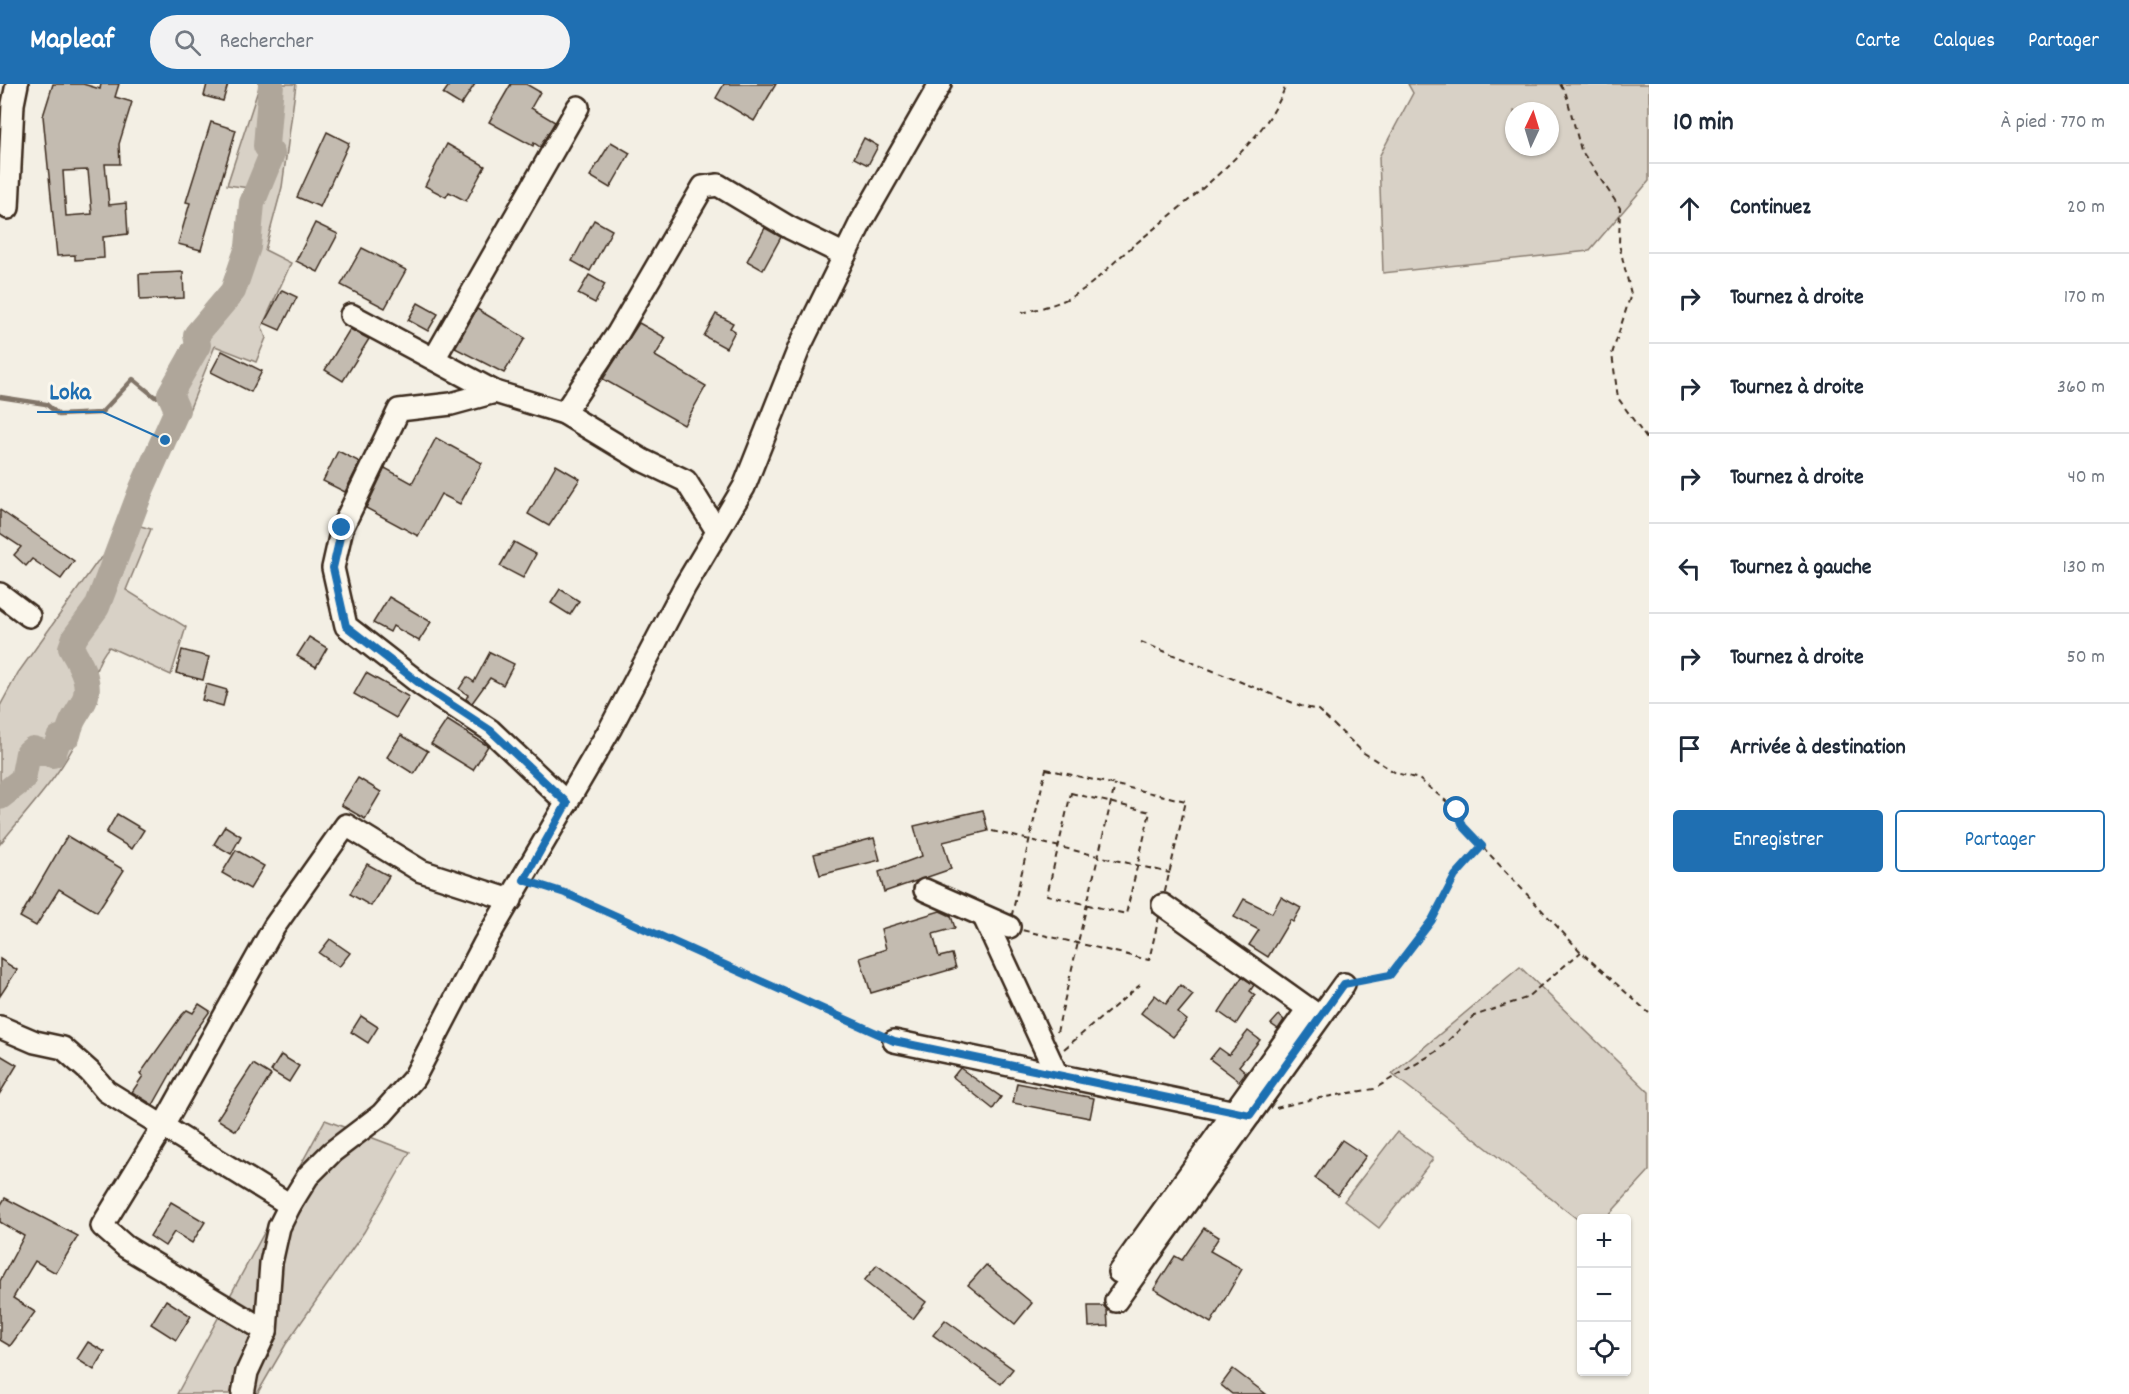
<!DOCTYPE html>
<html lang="fr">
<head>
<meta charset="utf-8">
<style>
	body { margin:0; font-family:Dekko,sans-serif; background:#f2f2f3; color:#1f2937 }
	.controls { position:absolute; right:18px; bottom:18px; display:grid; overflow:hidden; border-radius:6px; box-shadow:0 2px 4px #0004 }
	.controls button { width:54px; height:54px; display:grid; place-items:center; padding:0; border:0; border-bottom:2px solid #e0e1e3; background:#fff; color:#1f2937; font:30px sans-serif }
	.compass { position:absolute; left:1505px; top:18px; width:54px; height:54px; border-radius:50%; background:#fff; box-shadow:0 2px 4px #0004; rotate:4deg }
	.stop { position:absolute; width:18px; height:18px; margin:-14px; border:4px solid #1f6fb2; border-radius:50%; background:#fff }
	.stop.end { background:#1f6fb2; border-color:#fff; box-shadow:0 2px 6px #0008 }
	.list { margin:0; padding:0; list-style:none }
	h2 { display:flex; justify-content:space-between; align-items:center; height:78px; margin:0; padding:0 24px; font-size:26px }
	h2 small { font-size:20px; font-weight:400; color:#747a83 }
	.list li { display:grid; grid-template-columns:39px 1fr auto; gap:18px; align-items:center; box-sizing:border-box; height:90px; padding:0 24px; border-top:2px solid #e0e1e3 }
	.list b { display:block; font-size:22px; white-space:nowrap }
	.list em { font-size:20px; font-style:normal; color:#747a83 }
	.actions { display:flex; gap:12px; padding:18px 24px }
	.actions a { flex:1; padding:14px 0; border:2px solid #1f6fb2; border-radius:6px; text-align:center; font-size:21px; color:#1f6fb2 }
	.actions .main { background:#1f6fb2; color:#fff }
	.icon { flex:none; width:33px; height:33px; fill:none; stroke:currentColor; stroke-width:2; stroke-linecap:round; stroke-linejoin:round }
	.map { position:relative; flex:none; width:1649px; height:1310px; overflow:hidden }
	header { display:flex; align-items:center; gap:36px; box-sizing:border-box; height:84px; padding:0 30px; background:#1f6fb2; color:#fff }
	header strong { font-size:28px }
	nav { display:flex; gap:33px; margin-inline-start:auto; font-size:21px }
	.search { width:420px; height:54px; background:#f2f2f3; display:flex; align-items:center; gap:15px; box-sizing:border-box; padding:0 21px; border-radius:33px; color:#747a83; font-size:22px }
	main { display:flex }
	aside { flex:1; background:#fff }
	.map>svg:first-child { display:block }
	.green { fill:#d8d1c6; stroke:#8a7e72; stroke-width:1.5; fill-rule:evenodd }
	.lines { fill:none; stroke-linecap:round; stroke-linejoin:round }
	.stream { stroke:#817468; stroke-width:4.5 }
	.river { stroke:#afa69a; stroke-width:26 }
	.building { fill:#c3bbb0; stroke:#3b2a1e; stroke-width:1.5; fill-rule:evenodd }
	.minor-casing { stroke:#3b2a1e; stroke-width:26 }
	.path { stroke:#3b2a1e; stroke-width:2; stroke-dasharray:6 4.5; stroke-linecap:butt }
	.minor { stroke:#fbf7ec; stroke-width:21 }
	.route { stroke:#1f6fb2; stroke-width:8 }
	.leader { fill:none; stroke:#1f6fb2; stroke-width:2 }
	.callout-dot { fill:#1f6fb2; stroke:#fbf7ec; stroke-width:2 }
	.callout-label { font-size:24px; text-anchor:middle; font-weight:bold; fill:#1f6fb2; stroke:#fbf7ec; stroke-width:6; stroke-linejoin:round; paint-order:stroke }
</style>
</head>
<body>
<header>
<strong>Mapleaf</strong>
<div class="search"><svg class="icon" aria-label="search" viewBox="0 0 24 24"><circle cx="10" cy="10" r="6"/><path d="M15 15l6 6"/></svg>Rechercher</div>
<nav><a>Carte</a><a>Calques</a><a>Partager</a></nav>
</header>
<main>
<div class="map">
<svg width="1649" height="1310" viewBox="0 0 1649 1310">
	<rect width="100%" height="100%" fill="#f3efe4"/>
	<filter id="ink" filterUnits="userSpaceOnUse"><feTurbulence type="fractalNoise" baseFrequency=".0167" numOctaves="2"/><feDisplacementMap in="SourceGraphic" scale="12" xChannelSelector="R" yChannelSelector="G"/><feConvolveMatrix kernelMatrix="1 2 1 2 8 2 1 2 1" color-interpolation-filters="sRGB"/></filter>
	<g filter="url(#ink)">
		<g class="green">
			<path d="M260,0H296L282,103L265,166L291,179L262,243L266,254L256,278L215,262L188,329L161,319L166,298L183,262L210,237L219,210L243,166L249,104L227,101Z"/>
			<path d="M1408,0H1649V97L1589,167L1383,189L1379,73L1413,9ZM1514,27H1550V63H1514Z"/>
			<path d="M130,439L151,445L126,506L186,543L171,591L109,563C89,585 93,619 82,645C64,688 29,724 0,760V622L18,589L97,478L122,456Z"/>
			<path d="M1520,883L1649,1008V1087L1606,1134H1582L1581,1138L1392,990Z"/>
			<path d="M325,1036L410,1068L364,1148L286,1260L257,1310H177Z"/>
			<path d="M1397,1048L1433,1075L1379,1144L1344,1117Z"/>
		</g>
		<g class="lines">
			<path class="stream" d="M0,313L46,320L59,331L101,329L133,295L155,313L170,310"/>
			<path class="river" d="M0,713L23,695L28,669L33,665L53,671L59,654L68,651C71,637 75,633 82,621C94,602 81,581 71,564L75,553L97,523L142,404L177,326L170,310L198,261L196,251L233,207L248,163L252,119L272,70L266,62L271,0"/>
		</g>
		<g class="building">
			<path d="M53,0H83L100,5L101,0H119L115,13L132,18L119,60L120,80H105L109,121L126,119L128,150L103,153L104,174L75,176V171L57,172L43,32ZM88,86L92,130L66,132L63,87Z"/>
			<path d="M207,0H228L223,17L204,12Z"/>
			<path d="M450,0H475L461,21L443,10Z"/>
			<path d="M511,0H526L540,8L531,24L555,38L540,63L534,59L533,62L489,38Z"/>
			<path d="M724,0H776L754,37L716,14Z"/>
			<path d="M211,38L236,46L201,166L178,160L190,119L186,118Z"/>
			<path d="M327,48L349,59L320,123L297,113Z"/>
			<path d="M864,54L878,62L868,81L854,74Z"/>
			<path d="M611,58L630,69L610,104L590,92Z"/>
			<path d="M447,60L485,82L466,117L449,108L446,113L425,102Z"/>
			<path d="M594,136L612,146L590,187L572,177Z"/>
			<path d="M315,139L338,150L318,188L296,177Z"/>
			<path d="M765,144L781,153L763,186L747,177Z"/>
			<path d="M362,164L406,186L385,224L341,201Z"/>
			<path d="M183,188L184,214L140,216L139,190Z"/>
			<path d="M589,191L605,200L595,219L578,210Z"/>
			<path d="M282,206L297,213L280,246L264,239Z"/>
			<path d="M418,219L438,230L428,247L408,236Z"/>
			<path d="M477,225L525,254L504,289L455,264Z"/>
			<path d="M716,230L733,239L730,244L735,247L726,264L704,252Z"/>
			<path d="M639,239L666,254L655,272L706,302L684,341L603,295Z"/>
			<path d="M350,245L369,255L343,297L325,286Z"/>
			<path d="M222,267L262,287L251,308L211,288Z"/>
			<path d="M436,354L482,379L460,420L441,410L418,452L366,424L385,384L412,399Z"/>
			<path d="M338,367L360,378L345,408L323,397Z"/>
			<path d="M556,381L580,395L549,442L528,430Z"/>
			<path d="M0,426L74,477L61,495L32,475L26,482L14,471L21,463L0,449Z"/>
			<path d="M514,458L536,470L523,494L500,482Z"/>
			<path d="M560,505L579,517L570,531L551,519Z"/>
			<path d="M389,513L431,538L419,557L393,542L390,548L373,539Z"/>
			<path d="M309,553L327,564L316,583L297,572Z"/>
			<path d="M182,566L209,573L203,596L176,589Z"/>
			<path d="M490,568L514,580L503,601L490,594L472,619L466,615L468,611L459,605L467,593L474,598Z"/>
			<path d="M366,589L409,613L396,634L354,610Z"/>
			<path d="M206,600L227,606L223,622L202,616Z"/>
			<path d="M447,636L488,662L473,686L431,660Z"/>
			<path d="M401,651L428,667L414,690L387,673Z"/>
			<path d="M358,694L381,708L365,735L341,721Z"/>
			<path d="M983,726L988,747L943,758L951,785L884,808L879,788L922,772L914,742Z"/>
			<path d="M117,730L144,746L132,765L106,749Z"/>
			<path d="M225,742L241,752L231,770L214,760Z"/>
			<path d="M67,752L124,786L97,828L59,805L36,842L20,833Z"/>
			<path d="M874,754L880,776L820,791L814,770Z"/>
			<path d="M236,766L264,782L250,805L222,789Z"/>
			<path d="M367,780L389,792L371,822L350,810Z"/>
			<path d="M1281,813L1301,824L1293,838L1290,836L1268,873L1249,861L1259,846L1234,833L1244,815L1272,829Z"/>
			<path d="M940,827L951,832L955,844L933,850L939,873L952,870L956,884L871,909L860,874L886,865L881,845Z"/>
			<path d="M330,855L350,869L339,883L319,869Z"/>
			<path d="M0,875L17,886L0,912Z"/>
			<path d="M1242,893L1254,901L1250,907L1255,911L1236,940L1219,928Z"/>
			<path d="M1180,901L1193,911L1178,929L1187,936L1173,953L1141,929L1155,911L1166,920Z"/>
			<path d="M199,920L210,927L192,952L153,1021L132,1008L143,992L140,990L182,931L187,926L193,929Z"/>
			<path d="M1279,931L1284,936L1278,945L1271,940Z"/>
			<path d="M361,932L378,943L368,959L351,948Z"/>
			<path d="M1248,947L1260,956L1239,982L1246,988L1239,997L1210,975L1219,964L1229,971Z"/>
			<path d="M0,971L17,981L0,1009Z"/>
			<path d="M281,971L299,982L289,998L271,987Z"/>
			<path d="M253,980L271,991L236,1047L217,1035Z"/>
			<path d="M960,984L1001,1013L993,1025L953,993Z"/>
			<path d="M1017,999L1094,1014L1090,1034L1013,1019Z"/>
			<path d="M1342,1056L1366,1072L1338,1111L1315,1094Z"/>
			<path d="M5,1114L78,1152L56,1189L35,1177L13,1214L35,1228L10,1262L0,1256V1197L24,1152L0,1138V1122Z"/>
			<path d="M171,1118L205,1138L192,1159L174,1148L165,1162L150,1152Z"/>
			<path d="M1204,1144L1219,1153L1210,1167L1242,1185L1211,1239L1154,1205L1175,1172L1182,1176Z"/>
			<path d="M877,1181L926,1218L913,1235L864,1197Z"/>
			<path d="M986,1181L1032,1219L1015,1240L968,1201Z"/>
			<path d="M166,1216L191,1232L176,1256L151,1240Z"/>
			<path d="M1088,1222H1104L1107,1226L1108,1242L1089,1243Z"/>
			<path d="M945,1236L1013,1285L1001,1300L933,1251Z"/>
			<path d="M88,1258L105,1268L94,1286L77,1275Z"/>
			<path d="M1233,1285L1266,1310H1232L1221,1301Z"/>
		</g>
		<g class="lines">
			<g class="minor-casing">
				<g id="minor">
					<path d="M8,124L13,20L17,0"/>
					<path d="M351,231L495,308L564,329L642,376L686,397L717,447"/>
					<path d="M434,275L578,23"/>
					<path d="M495,308L451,320L399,326L342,444L333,484L346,542L423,602L490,646L567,719"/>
					<path d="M564,329L618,249L703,103L718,101L790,144L845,171"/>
					<path d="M0,510L29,532"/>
					<path d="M925,806L1009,843"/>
					<path d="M1163,821L1320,933"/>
					<path d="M984,833L1057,991"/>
					<path d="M0,943L35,958L63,964L90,988L106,1007L290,1121"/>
					<path d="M894,957L1250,1031"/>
					<path d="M1119,1188L1308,925"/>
					<path d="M1116,1217L1344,900"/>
					<path d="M266,1247L126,1163L102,1142L162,1044L274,843L346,741L421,787L511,816"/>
					<path d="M243,1310L247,1288L266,1247L271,1179L279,1143L290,1121L308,1092L332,1068L382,1030L414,994L484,860L610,645L685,502L744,403L800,262L861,138L940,0"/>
				</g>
			</g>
			<g class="path">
				<path d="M1560,0L1566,10L1581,66L1620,124L1619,160L1631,210L1612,270L1618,314L1649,358"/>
				<path d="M1022,229C1041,224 1060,220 1078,209C1094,199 1106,186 1120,173C1169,130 1267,63 1286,0"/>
				<path d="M1141,558L1301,622L1318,626L1364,669L1396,689L1419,695L1457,726L1463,742L1581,868L1649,929"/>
				<path d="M1046,685L1186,717L1149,876L1009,843Z"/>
				<path d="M1071,709L1150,728L1126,830L1047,811Z"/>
				<path d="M992,747L1170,789"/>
				<path d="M538,801L565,809L878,950"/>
				<path d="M1361,897L1390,891L1432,836L1455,792L1482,762"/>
				<path d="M1057,948L1115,701"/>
				<path d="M1064,965L1140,901"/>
				<path d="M1276,1024L1313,1015L1374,1005L1436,968L1474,932L1526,914L1581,868"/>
			</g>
			<use href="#minor" class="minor"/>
		</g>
	</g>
	<g class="lines" filter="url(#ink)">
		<path class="route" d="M342,444L333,484L346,542L423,602L490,646L567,719L524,796L565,809L894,957L1250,1031L1344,900L1390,891L1432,836L1455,792L1482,762L1463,742L1457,726"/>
	</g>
	<path class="leader" d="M165 356L103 328H37"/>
	<circle class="callout-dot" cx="165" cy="356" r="6"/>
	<g class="callout-label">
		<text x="70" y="315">Loka</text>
	</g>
</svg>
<div class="controls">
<button>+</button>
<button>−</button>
<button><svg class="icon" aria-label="locate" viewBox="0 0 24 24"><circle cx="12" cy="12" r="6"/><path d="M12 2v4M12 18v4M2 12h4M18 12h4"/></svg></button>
</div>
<svg class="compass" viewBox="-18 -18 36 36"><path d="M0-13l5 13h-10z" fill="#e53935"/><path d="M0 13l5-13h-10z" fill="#747a83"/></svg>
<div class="stop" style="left:1457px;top:726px"></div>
<div class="stop end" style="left:342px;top:444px"></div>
</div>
<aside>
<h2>10 min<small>À pied · 770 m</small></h2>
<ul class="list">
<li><svg class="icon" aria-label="ahead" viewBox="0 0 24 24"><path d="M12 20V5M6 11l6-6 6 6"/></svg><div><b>Continuez</b></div><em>20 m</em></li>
<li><svg class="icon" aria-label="right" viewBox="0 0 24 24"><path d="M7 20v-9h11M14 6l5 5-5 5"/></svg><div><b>Tournez à droite</b></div><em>170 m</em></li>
<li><svg class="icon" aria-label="right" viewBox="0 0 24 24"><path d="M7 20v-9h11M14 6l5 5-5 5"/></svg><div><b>Tournez à droite</b></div><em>360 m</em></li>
<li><svg class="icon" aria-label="right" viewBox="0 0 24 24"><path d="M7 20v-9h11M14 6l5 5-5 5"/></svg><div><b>Tournez à droite</b></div><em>40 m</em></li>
<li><svg class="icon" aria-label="left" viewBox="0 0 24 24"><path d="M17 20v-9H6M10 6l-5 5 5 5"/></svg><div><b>Tournez à gauche</b></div><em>130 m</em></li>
<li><svg class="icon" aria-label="right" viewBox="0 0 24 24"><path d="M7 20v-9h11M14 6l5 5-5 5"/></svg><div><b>Tournez à droite</b></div><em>50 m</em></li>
<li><svg class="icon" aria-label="arrive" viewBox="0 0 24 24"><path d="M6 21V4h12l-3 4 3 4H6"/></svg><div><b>Arrivée à destination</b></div></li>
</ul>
<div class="actions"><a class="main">Enregistrer</a><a>Partager</a></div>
</aside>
</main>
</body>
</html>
